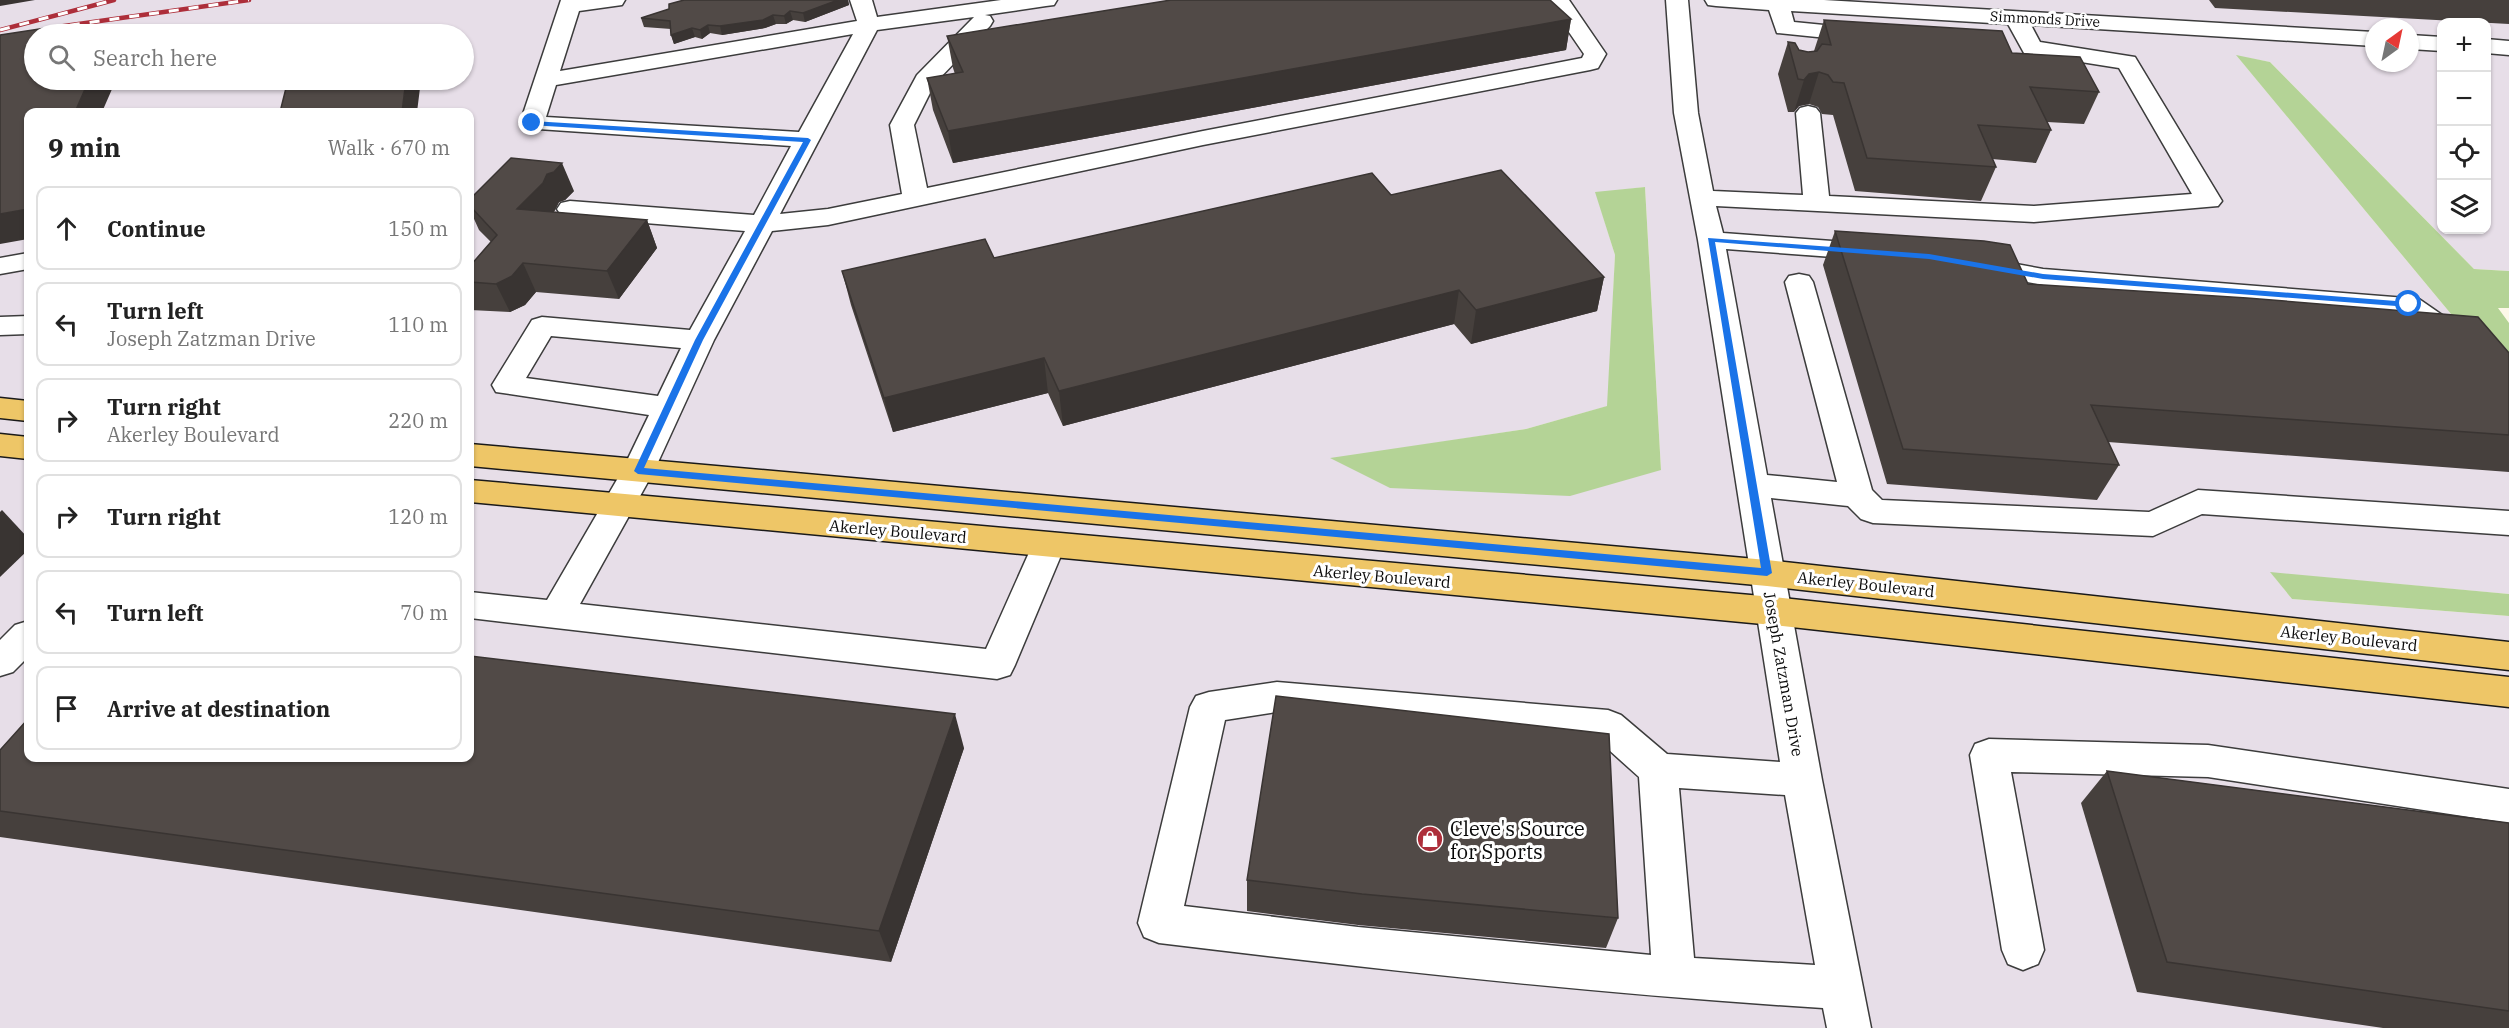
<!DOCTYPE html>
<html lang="en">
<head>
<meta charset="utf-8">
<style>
	body { margin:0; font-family:"IBM Plex Serif",serif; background:#f6f6f6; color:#222 }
	.controls { position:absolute; right:18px; top:18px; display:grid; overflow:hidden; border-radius:12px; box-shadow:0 2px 4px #0004 }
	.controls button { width:54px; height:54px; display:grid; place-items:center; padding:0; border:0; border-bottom:2px solid #e0e0e0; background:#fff; color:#222; font:30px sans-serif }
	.compass { position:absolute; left:2365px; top:18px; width:54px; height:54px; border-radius:50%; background:#fff; box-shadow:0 2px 4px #0004; rotate:33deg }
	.stop { position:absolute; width:18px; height:18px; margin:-14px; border:4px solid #1a73e8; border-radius:50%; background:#fff }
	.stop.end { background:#1a73e8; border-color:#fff; box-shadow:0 2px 6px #0008 }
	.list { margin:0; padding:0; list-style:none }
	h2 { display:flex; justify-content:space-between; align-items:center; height:78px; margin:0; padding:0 24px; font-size:26px }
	h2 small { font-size:20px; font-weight:400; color:#767676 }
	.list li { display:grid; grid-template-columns:39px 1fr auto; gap:18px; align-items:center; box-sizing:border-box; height:84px; margin:0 12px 12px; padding:0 12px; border:2px solid #e0e0e0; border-radius:12px }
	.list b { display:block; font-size:22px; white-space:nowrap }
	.list p { margin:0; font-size:20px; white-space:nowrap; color:#767676 }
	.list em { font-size:20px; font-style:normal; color:#767676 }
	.icon { flex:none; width:33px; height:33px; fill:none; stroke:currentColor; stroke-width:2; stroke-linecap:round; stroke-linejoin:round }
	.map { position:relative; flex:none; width:2509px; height:1028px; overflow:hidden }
	.search { position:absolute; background:#fff; box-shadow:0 2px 4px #0004; left:24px; top:24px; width:450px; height:66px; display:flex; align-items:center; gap:15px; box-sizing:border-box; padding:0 21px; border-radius:33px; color:#767676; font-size:22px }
	.panel { position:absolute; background:#fff; box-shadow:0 2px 4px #0004; left:24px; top:108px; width:450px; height:654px; border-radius:12px }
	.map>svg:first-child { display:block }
	.industrial { fill:#e7dee8; fill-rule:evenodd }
	.forest { fill:#b4d396 }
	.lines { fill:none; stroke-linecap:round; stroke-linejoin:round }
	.minor-casing { stroke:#3c3c3c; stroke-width:3 }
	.major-casing { stroke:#1a1a1a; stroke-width:3 }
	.minor { fill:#fff; fill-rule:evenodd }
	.major { fill:#eec667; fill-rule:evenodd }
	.rail-casing { stroke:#ad2e3a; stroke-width:4.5 }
	.rail { stroke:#fff; stroke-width:3; stroke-dasharray:10; stroke-linecap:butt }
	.wall { fill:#46403d }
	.shaded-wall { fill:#393432 }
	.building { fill:#514a47; stroke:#393432; stroke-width:1.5 }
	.route { fill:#1a73e8 }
	.labels { text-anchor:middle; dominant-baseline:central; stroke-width:6; stroke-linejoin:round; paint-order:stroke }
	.far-street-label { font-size:14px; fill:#090909; stroke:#fff }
	.street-label { font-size:16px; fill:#090909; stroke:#fff }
	.near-poi-label { font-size:20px; fill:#090909; stroke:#fff; text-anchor:start }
</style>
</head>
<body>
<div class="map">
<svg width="2509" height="1028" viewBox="0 0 2509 1028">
	<rect width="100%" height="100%" fill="#fdf8e8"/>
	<path class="industrial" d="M0,0H2509V271L2474,269L2270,62L2237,56L2456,320L2509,388V594L2271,573L2292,599L2509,616V1028H0ZM2442,22H2486V230H2442ZM2374,27H2410V63H2374ZM34,34H464V80H34ZM28,112H470V758H28ZM1645,187L1661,470L1331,459L1526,429L1608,406L1615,255L1596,193Z"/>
	<g class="forest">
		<path d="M2236,55L2270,62L2474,269L2509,271V308H2498L2509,323V388L2456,320Z"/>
		<path d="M1645,187L1661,470L1570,496L1390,488L1330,458L1526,429L1607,406L1615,255L1595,192Z"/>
		<path d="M2270,572L2509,594V616L2292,599Z"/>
	</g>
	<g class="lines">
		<g class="minor-casing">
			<g id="minor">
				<path d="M561,0H625L622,5L579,11L560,71L857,21L850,0H872L877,17L1001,0H1057L1054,5L1046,6L985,15L990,16L993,21L990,26L935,83L914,125L927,188L1203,131L1582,58L1584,54L1547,0H1569L1606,54L1598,68L1590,70L1203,145L828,225L772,231L714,340L654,471L580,604L986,649L1036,537L1048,534L1060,537L1065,546L1015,665L1010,675L997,679L470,618V592L547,600L622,471L649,415L496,392L492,385L532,320L542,317L690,330L745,231L570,217L561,215L557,209L561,203L570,201L754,215L791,146L523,128L520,123ZM974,17L917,75L890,125L902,194L828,209L780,214L877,30ZM853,34L799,132L546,117L556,85ZM551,336L681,348L658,396L526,378Z"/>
				<path d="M1666,0H1688L1698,113L1713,191L1803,195L1796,113L1800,108L1808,106L1816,108L1820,113L1829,196L2034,206L2192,194L2119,68L2024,53L2008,24L1791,11L1794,22L1874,30L1877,35L1874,40L1866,42L1777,33L1769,10L1716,6L1708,5L1705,0H1824L2374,32V46L2031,25L2040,42L2135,57L2222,201L2218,206L2034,222L1716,206L1723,233L1873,244L1883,246L1887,252L1883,258L1873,260L1726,249L1767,475L1837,482L1785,282L1789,276L1799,274L1809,276L1813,282L1872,490L1882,500L2149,512L2198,490L2509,511V535L2202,514L2153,536L1873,523L1861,519L1848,506L1771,498L1822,780L1871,1028H1827L1823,1008C1601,994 1380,970 1159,943L1144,937L1138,923L1190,707L1196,696L1209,692L1277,682L1608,710L1621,715L1667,754L1780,762L1698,240L1674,113ZM1277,712L1599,741L1639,777L1651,955L1358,927L1184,906L1225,720ZM1679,788L1785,795L1815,965L1694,958Z"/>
				<path d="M2410,35L2442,37V51L2410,49Z"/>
				<path d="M2486,39L2509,41V55L2486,53Z"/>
				<path d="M28,253V269L0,274V258Z"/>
				<path d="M1978,257L2043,269L2419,299L2471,335L2509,381V411L2498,408L2451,347L2402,313L2043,285L1968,271L1964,265L1968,259Z"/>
				<path d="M28,316V334L0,335V317Z"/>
				<path d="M28,621V657L13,672L0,676V640L15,625Z"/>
				<path d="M1989,739L2208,745L2509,789V823L2208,777L2011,772L2044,950L2038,964L2023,970L2008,964L2002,950L1970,755L1975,744Z"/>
			</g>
		</g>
		<g class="major-casing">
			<g id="major">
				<path d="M0,398L28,401V421L0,418Z"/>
				<path d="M0,434L28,437V459L0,456Z"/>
				<path d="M470,444L1767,560L2509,642V670L1767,586L470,466Z"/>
				<path d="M470,480L1773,597L2509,677V707L1773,625L470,502Z"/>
			</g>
		</g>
		<use href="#minor" class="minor"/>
		<use href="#major" class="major"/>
		<g class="rail-casing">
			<g id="rail">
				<path d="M50,28L249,0"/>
				<path d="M0,30L114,0"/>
			</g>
		</g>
		<use href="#rail" class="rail"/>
	</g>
	<g class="wall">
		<path d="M684,0H848L849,5L805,22L793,20L786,24H776L765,28L722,35L710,33L702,39L695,37L674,44L671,35V29L644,27L641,18L669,9Z"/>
		<path d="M2209,0H2509V24L2215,8Z"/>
		<path d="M1571,19L1566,50L953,163L933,110L927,78L955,74L953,68L947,36Z"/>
		<path d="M1824,20L2012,53L2099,92L2084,124L2047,122L2051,130L2036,163L1992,159L1996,167L1981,201L1855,191L1833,115L1822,114L1818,107L1809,104L1799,106L1794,112H1788L1778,74L1788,42L1799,50L1808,52L1814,51Z"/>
		<path d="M574,191L565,200L559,202L554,212L647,220L657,248L619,299L536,292L525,305L510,312L470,310V266L491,242L479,230L470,210V199Z"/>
		<path d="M1391,195L1604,277L1597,311L1471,344L1454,324L1063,426L1048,393L893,432L851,305L842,271L994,258Z"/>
		<path d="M1835,231L2028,284L2509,353V472L2108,442L2119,465L2097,500L1887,484L1823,265Z"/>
		<path d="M964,748L891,962L0,837V750Z"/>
		<path d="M2107,771L2509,823V1028H2383L2137,992L2081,803Z"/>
		<path d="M1247,880L1618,918L1606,948L1358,925L1247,911Z"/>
	</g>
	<g class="shaded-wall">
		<path d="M0,0H35L0,6Z"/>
		<path d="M838,0H848L849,5L805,22L803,13Z"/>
		<path d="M790,11L793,20L786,24L784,16Z"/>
		<path d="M773,15L776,24L765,28L722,35L720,26Z"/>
		<path d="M1571,19L1566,50L953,163L948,131Z"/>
		<path d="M66,25L72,34H62Z"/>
		<path d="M708,25L710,33L702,39L700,30Z"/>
		<path d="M692,28L695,37L674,44L671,35Z"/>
		<path d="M1819,72L1809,104L1799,106L1794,112L1804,80L1809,74Z"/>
		<path d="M89,80H116L102,112H75Z"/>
		<path d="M406,80H421L417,112H402Z"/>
		<path d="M562,163L574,191L565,200L559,202L555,210L530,237L517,209L547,174Z"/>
		<path d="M28,209V239L0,244V214Z"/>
		<path d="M647,220L657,248L619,299L607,271Z"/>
		<path d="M523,263L536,292L525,305L510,312L496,284Z"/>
		<path d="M1604,277L1597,311L1471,344L1476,310Z"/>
		<path d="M1459,290L1454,324L1063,426L1059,391Z"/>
		<path d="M1044,358L1048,393L893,432L884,398Z"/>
		<path d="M2,510L28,538V550L0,577V512Z"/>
		<path d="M955,714L964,748L891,962L879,931Z"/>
	</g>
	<g class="building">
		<path d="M684,0H838L803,13L790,11L784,16L773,15L763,20L720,26L708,25L700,30L692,28L671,35L670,21L641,18L669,9V4Z"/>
		<path d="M1171,0H1550L1571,19L948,131L927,78L963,72L947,36Z"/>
		<path d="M1824,20L2002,31L2012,53L2080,57L2099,92L2030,87L2051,130L1978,125L1996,167L1867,158L1844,83L1833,82L1828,75L1819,72L1809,74L1804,80L1798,79L1788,42L1795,43L1799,50L1808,52L1817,51L1822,44L1831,45Z"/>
		<path d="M66,25L62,34H34V80H89L75,112H28V209L0,214V35Z"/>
		<path d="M288,80H406L402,112H280Z"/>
		<path d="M511,158L562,163L554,172L547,174L543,183L517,209L647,220L607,271L523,263L512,276L496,284L470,282V266L497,235L470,206V199Z"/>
		<path d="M1501,170L1604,277L1476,310L1459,290L1059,391L1044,358L884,398L842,271L985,239L994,258L1372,173L1391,195Z"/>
		<path d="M1835,231L1984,241L2010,245L2028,284L2247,298L2478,317L2509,353V435L2091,405L2119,465L1903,449Z"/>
		<path d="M470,656L955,714L879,931L0,811V750L28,719V758H470Z"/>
		<path d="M1276,696L1609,734L1618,918L1362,894L1247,880Z"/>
		<path d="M2107,771L2509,823V1011L2167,962Z"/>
	</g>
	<path class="route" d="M532,121L808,138L811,140L703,340L644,468L1761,568L1708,238L1929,254L2043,274L2409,302L2413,304L2409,307L2043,279L1929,259L1715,242L1772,573L1767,576L638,474L634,471L695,340L803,142L530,125Z"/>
	<defs>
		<g id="shop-disc" transform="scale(1.35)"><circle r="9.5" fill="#ad2e3a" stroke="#fff"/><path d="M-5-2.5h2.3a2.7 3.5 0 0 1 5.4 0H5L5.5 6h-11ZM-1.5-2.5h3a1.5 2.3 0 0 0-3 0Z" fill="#fff"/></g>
	</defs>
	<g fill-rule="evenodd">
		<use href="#shop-disc" x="1430" y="839"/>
	</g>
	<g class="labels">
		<g class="far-street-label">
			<text transform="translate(2045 19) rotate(3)">Simmonds Drive</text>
		</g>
		<g class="street-label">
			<text transform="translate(898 531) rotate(5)">Akerley Boulevard</text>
			<text transform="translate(1382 576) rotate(5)">Akerley Boulevard</text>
			<text transform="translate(1866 584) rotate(6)">Akerley Boulevard</text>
			<text transform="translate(2349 638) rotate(6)">Akerley Boulevard</text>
			<text transform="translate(1784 674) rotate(80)">Joseph Zatzman Drive</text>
		</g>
		<g class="near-poi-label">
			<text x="1450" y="828">Cleve's Source<tspan x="1450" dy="23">for Sports</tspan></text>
		</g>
	</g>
</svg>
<div class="controls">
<button>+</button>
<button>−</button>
<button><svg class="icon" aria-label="locate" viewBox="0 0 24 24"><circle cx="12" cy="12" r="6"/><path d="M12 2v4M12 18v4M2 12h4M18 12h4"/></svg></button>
<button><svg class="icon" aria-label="layers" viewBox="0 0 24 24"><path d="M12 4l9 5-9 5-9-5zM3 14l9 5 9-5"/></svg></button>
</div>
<svg class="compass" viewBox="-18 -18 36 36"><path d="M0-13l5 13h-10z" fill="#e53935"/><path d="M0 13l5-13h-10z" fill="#767676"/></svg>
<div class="stop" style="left:2409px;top:304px"></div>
<div class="stop end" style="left:532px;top:123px"></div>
<div class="search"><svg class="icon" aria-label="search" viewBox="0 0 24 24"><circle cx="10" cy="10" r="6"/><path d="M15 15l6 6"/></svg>Search here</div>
<section class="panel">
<h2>9 min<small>Walk · 670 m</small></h2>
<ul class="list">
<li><svg class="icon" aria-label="ahead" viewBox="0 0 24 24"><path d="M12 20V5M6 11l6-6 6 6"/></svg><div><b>Continue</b></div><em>150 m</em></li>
<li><svg class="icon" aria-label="left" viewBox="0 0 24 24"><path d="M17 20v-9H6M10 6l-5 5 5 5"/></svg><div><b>Turn left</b><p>Joseph Zatzman Drive</p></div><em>110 m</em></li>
<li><svg class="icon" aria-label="right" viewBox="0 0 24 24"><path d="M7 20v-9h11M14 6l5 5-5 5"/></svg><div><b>Turn right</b><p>Akerley Boulevard</p></div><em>220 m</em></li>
<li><svg class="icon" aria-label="right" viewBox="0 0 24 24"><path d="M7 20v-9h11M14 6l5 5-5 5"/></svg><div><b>Turn right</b></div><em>120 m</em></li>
<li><svg class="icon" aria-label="left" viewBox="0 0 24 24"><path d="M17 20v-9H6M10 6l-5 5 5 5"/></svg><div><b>Turn left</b></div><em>70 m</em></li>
<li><svg class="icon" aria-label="arrive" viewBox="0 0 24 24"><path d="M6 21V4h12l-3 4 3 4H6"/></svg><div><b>Arrive at destination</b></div></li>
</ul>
</section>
</div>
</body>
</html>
